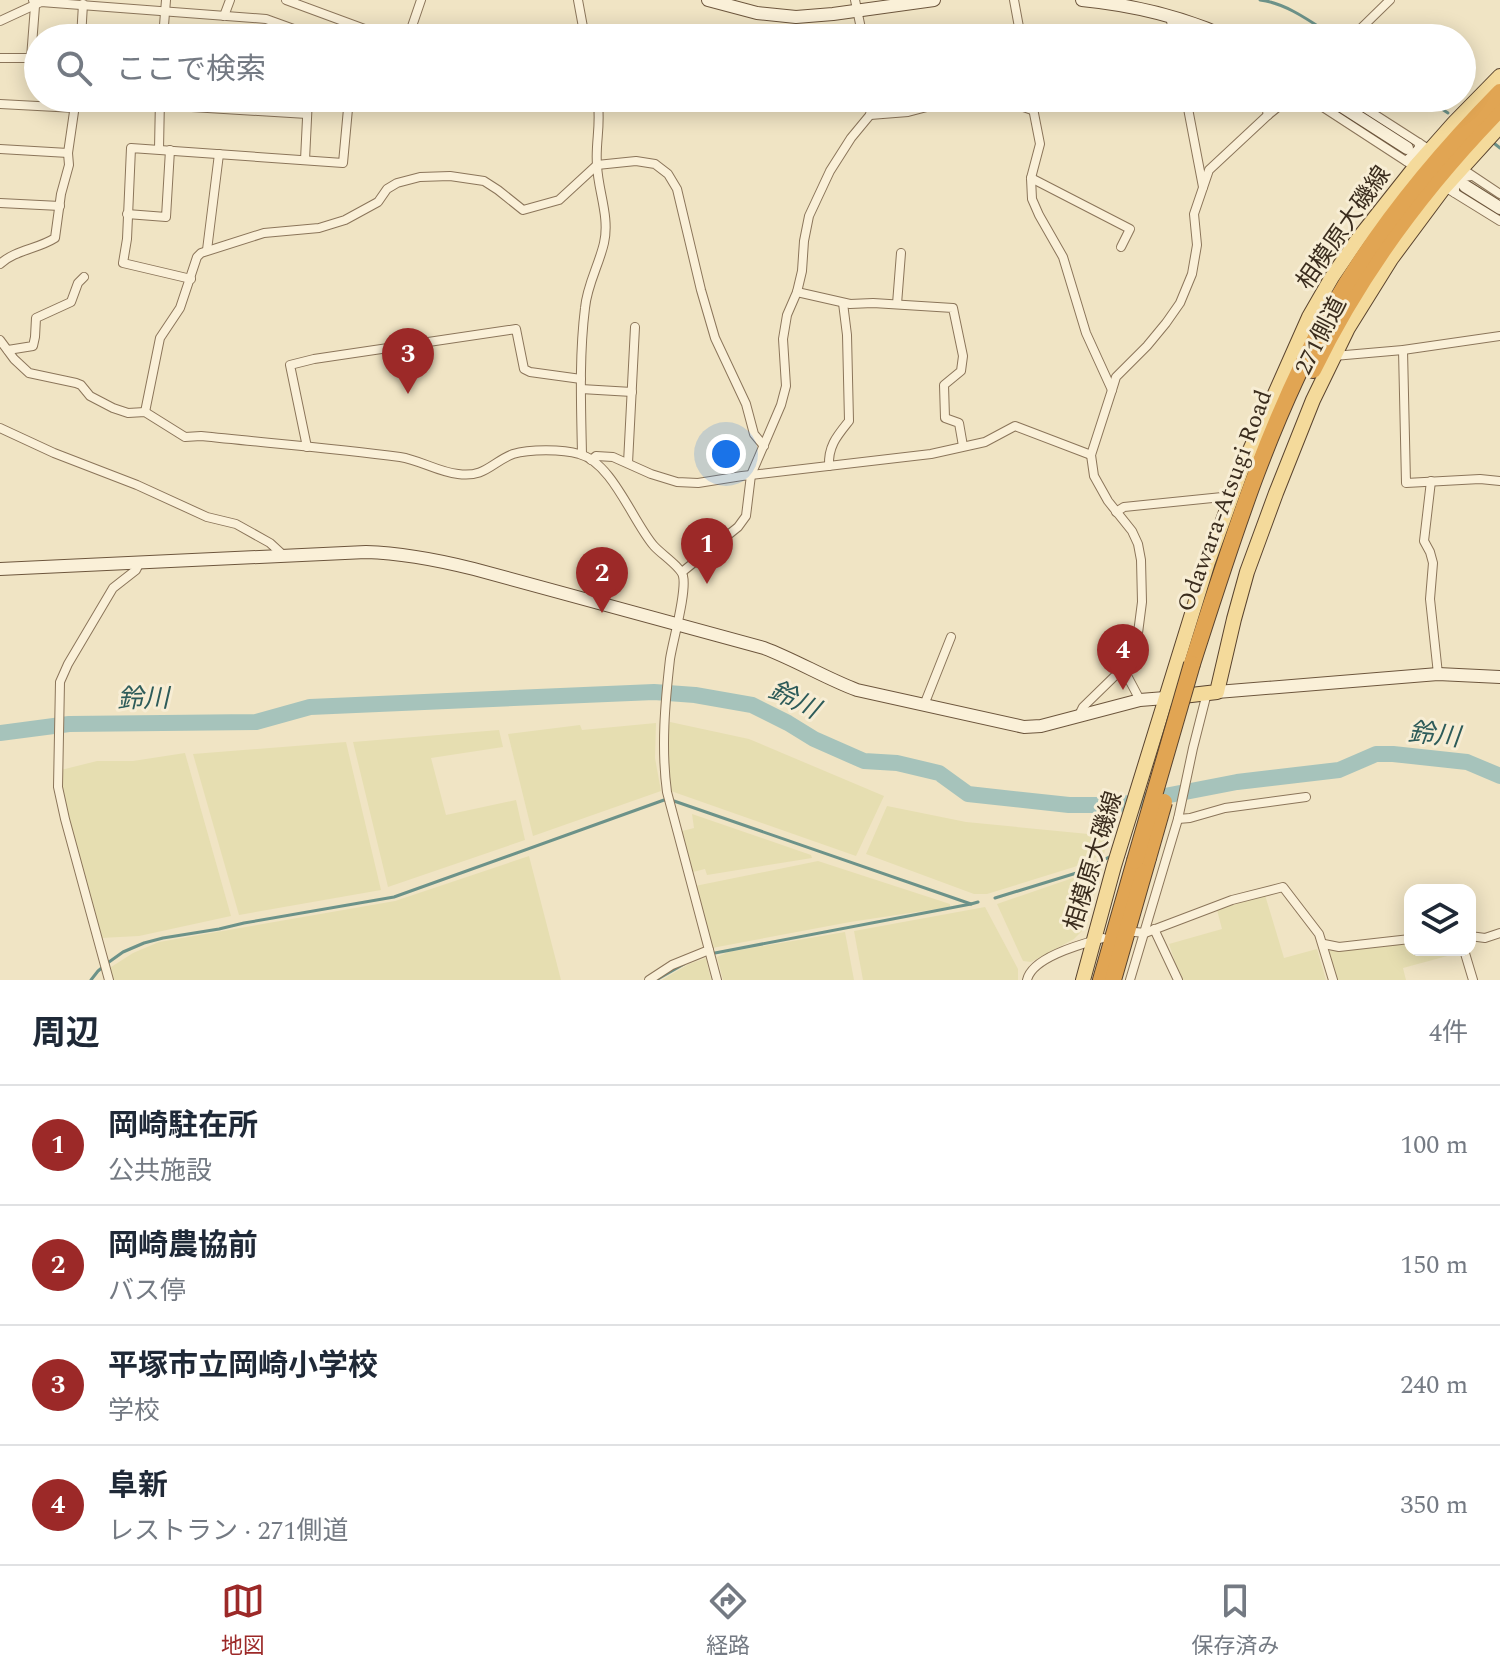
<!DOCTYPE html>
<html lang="ja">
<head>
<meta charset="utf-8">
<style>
	body { margin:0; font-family:Spectral,"Noto Sans JP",serif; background:#f2f2f3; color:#1f2937 }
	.controls { position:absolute; right:24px; bottom:24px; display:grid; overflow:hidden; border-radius:16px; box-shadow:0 4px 20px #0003 }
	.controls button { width:72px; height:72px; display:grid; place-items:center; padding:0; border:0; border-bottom:2px solid #e0e1e3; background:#fff; color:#1f2937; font:40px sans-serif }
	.you { position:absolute; left:726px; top:454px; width:28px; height:28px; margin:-20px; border:6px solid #fff; border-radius:50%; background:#1a73e8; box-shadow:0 0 0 12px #1a73e833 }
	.badge { display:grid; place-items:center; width:52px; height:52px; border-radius:50%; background:#9c2928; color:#fff; font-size:26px; font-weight:700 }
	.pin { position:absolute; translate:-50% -66px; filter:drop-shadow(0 2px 4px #0008) }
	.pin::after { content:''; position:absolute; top:42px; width:28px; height:24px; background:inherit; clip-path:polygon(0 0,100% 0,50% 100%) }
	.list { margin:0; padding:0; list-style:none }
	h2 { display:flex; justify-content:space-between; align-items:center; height:104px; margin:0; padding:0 32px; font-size:34px }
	h2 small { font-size:26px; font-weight:400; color:#747a83 }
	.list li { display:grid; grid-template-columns:52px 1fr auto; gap:24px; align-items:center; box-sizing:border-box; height:120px; padding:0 32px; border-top:2px solid #e0e1e3 }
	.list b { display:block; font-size:30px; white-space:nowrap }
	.list p { margin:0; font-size:26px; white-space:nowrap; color:#747a83 }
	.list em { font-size:26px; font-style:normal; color:#747a83 }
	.icon { flex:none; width:44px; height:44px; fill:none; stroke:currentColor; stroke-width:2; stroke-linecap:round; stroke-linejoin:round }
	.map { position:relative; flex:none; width:1500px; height:980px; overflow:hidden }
	.search { position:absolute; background:#fff; box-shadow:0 4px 20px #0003; left:24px; right:24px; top:24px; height:88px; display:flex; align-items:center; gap:20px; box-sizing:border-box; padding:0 28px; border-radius:44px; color:#747a83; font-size:30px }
	.sheet { height:584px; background:#fff }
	nav { display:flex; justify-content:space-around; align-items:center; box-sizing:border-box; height:112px; border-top:2px solid #e0e1e3; background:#fff; font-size:22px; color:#747a83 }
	nav a { display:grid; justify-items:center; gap:4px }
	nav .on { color:#9c2928 }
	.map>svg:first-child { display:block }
	.farmland { fill:#e6deb1 }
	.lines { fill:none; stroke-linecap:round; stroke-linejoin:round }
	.stream { stroke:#6c9289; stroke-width:3 }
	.river { stroke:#a6c3bb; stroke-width:16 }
	.street-casing { stroke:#8b755a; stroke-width:10 }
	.secondary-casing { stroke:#6d563d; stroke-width:14 }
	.primary-casing { stroke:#59432e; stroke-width:16 }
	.highway-casing { stroke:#59432e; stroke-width:18 }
	.street { stroke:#faf0d8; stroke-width:8 }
	.secondary { stroke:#faf0d8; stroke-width:12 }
	.primary { stroke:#f4da9b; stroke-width:14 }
	.highway { stroke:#e1a553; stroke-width:16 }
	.highway-bridge-casing { stroke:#59432e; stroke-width:18; stroke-linecap:butt }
	.highway-bridge { stroke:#e1a553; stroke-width:16 }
	.labels { text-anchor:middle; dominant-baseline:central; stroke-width:6; stroke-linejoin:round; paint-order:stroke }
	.street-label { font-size:24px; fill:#3b2d1e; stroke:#f7edd4 }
	.water-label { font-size:26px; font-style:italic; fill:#2d5b59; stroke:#f7edd4 }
</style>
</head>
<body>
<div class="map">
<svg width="1500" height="980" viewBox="0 0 1500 980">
	<rect width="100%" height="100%" fill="#f0e4c4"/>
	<g class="farmland">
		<path d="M670,722L749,739L884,796L856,856L668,790L667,737Z"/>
		<path d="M656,723L655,758L661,791L533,836L508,734L580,725L582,730Z"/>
		<path d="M499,730L503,747L431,758L446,815L516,800L525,840L388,887L353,742Z"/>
		<path d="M346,742L381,890L239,915L193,754Z"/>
		<path d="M185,753L231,916L139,936L101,938L63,806L61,770L97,761H133Z"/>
		<path d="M887,806L966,822L1109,836L1104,854L1074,867L987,894H974L866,854Z"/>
		<path d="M692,814L811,855L812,858L707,875L705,869L693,872L682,831L694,828Z"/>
		<path d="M529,856L561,980H111L108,969L133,953L159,942L395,901Z"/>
		<path d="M818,861L950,904V907L850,922L712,948L695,886Z"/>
		<path d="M1102,868L1082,931L1074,939L1031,962L1023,961L997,904Z"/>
		<path d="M1265,895L1284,958L1317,949L1326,980H1181L1169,944L1222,929L1217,910Z"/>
		<path d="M985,907L1018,969V980H863L854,931Z"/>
		<path d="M845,932L854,980H723L717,957L728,952Z"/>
		<path d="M1410,943V950H1461L1462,952L1403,968L1406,980H1336L1327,951Z"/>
		<path d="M706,958L711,980H662L689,964Z"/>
	</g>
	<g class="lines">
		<g class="stream">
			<path d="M1260,0C1287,3 1314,24 1336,38"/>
			<path d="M1425,98L1448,113"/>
			<path d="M1495,144L1500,148"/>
			<path d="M995,898L1083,871L1111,856"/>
			<path d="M715,953L971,904"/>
			<path d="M91,980L98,971L109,962L123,952L144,943L163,938L219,929L244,923L394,897L664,800L674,801L971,904L978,902"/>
			<path d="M656,980L684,964"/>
		</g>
		<path class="river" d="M0,733L69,724L256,722L310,707L654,692L695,695L752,705L788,723L814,739L864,761L897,763L939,773L968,794L1069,805H1118L1237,782L1339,770L1376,754H1393L1467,762L1500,776"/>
		<g class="street-casing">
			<g id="street">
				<path d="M286,0L389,38"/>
				<path d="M578,0L585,38"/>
				<path d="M855,0L863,38"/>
				<path d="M1014,0L1021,38"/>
				<path d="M1170,15L1174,38"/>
				<path d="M224,16L230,0"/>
				<path d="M0,21L41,2L266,19L313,36V38"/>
				<path d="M81,38L83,4"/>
				<path d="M163,38L166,0"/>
				<path d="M408,38L421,0"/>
				<path d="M1306,38L1318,36L1321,38"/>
				<path d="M1351,38L1390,0"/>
				<path d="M0,58H31L35,6L33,0"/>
				<path d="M997,98L1032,110"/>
				<path d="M1031,98L1040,144L1031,178L1032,199L1039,215L1063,257L1086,333L1112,390"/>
				<path d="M1186,98L1203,187"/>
				<path d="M1264,98L1268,115"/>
				<path d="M1309,98L1415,167"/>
				<path d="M1349,98L1430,150"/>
				<path d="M0,104L75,108"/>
				<path d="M159,105L307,114"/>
				<path d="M870,115L908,112L961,98"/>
				<path d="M0,149L68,153"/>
				<path d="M159,149L160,98"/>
				<path d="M305,160L308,98"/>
				<path d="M1406,161L1419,148V143"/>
				<path d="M1461,168L1500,194"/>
				<path d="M1031,178L1130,229L1121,247"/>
				<path d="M1445,187L1500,221"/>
				<path d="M1455,193V187L1464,177L1471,176"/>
				<path d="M0,203L60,206"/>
				<path d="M127,214L166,217L170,150"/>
				<path d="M207,250L219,154"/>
				<path d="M0,264C15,250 38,249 55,238L61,194L69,165L68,153L76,98"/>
				<path d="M191,279L123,263L127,239L131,148L343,163L349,98"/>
				<path d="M797,292L850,304L873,303L953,308L963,356L961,371L944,385L945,418L959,423L963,446"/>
				<path d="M897,304L901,253"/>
				<path d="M0,340L14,359L29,373L76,383L81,385L90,396L113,408L128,413L145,412L185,437L201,436C267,443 334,448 400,457C420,460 438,472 458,474C485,478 492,462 513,454C529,449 563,449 579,454C612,462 633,522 654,546C661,554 681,567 683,576C687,592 673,640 670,659C665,703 661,748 667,792L717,980"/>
				<path d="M8,350L33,346L35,337L36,318L71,302L78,283L84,277"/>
				<path d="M1403,350L1406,483L1480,479L1500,481"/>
				<path d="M1334,356L1403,350L1500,336"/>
				<path d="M581,389L632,392"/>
				<path d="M145,412L160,338L180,308L197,257L201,253L264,233L319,228L345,220L378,202L387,189L397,183L420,177L450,176L484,181L498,190L523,210L559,200L597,165L636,161L655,164L668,174L677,189L701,290L715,338L746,404L754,434L764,446"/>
				<path d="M0,428L54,453L137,485L207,517L236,524L270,543L283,555"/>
				<path d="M307,447L290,365L314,359L516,329L524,369L530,372L581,379"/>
				<path d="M582,454C581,406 579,356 585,308C587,285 599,265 604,243C610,217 598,191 597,165C595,142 602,122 597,98"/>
				<path d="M591,460L596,456L613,457L651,474L677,482L698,483L742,476L931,454L985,442L1015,426L1091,455"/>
				<path d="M628,463L635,327"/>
				<path d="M829,466C828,446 837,436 849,421L847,335L843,303"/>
				<path d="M1431,481L1424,541L1430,552L1433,563L1430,599L1438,674"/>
				<path d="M1116,512L1124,507L1232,496"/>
				<path d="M682,572L738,527L746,516L751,475L781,405L786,386L783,339L787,315L797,292L802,271L804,241L809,216L830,171L851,138L870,115L874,98"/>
				<path d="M1123,668L1140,700"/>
				<path d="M924,705L951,637"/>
				<path d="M1079,715L1083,707L1123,668L1138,633L1142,602L1141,560L1138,544L1132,531L1108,501L1094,476L1091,455L1112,390L1116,377L1147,346L1166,323L1180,303L1192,274L1197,245L1194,214L1209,170L1268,115L1289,98"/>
				<path d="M1178,819L1190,818L1225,808L1306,797"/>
				<path d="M1154,929L1178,980"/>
				<path d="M1135,932L1145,933L1232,900L1283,887L1319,934L1333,980"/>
				<path d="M1470,936L1485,938L1500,933"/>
				<path d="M1324,944L1339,947L1410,939"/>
				<path d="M1464,950L1473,980"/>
				<path d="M109,980L65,819L58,787L60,682L68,664L113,588L136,570L140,562"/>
				<path d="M649,980L672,965L709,950"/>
				<path d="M1027,980C1032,957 1082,944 1103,938"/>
				<path d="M1130,980L1178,819L1193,748L1207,693"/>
			</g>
		</g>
		<g class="secondary-casing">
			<g id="secondary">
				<path d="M708,0L757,13L796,17L833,14L934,0"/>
				<path d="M1082,0C1133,5 1181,16 1229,38"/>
				<path d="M1329,98L1407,148"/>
				<path d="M1465,186L1500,208"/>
				<path d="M0,569L366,552C404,553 438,560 474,569L764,648C796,660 825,678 857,690L1024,727L1041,726L1140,700L1165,698"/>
				<path d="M1217,692L1438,674L1500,677"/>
			</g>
		</g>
		<g class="primary-casing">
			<g id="primary">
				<path d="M1174,697L1217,692L1234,619L1247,572L1276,493L1313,400L1348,328L1391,259L1443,189L1500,126"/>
				<path d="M1083,980L1114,866L1208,562L1242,468L1309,317L1332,277L1358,239L1415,167L1454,123L1500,76"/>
			</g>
		</g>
		<g class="highway-casing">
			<g id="highway">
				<path d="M1313,370C1360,273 1425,186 1500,109"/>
				<path d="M1192,664C1231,543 1269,419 1332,308C1377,228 1436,157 1500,92"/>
				<path d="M1101,980L1135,861"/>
				<path d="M1113,980L1148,858"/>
			</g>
		</g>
		<use href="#street" class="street"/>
		<use href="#secondary" class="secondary"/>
		<use href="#primary" class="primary"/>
		<use href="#highway" class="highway"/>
		<g class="highway-bridge-casing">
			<g id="highway-bridge">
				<path d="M1148,858L1164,802"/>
				<path d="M1135,861L1192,664"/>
			</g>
		</g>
		<use href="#highway-bridge" class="highway-bridge"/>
	</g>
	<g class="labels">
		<g class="street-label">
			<text transform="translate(1344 228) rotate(-55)">相模原大磯線</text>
			<text transform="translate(1321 336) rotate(-63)">271側道</text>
			<text transform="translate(1225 501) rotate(-70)">Odawara-Atsugi Road</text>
			<text transform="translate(1094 861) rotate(-73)">相模原大磯線</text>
		</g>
		<g class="water-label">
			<text transform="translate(143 699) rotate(-1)">鈴川</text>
			<text transform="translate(794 700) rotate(26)">鈴川</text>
			<text transform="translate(1434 735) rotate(6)">鈴川</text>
		</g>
	</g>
</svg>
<div class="controls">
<button><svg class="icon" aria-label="layers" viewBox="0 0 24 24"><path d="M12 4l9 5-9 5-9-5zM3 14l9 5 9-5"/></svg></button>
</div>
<div class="you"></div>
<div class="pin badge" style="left:707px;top:584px">1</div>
<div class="pin badge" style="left:602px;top:613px">2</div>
<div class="pin badge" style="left:408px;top:394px">3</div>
<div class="pin badge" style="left:1123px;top:690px">4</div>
<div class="search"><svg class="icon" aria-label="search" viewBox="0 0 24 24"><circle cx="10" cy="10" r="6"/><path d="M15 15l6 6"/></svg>ここで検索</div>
</div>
<section class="sheet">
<h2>周辺<small>4件</small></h2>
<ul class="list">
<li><span class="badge">1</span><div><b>岡崎駐在所</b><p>公共施設</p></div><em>100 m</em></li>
<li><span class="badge">2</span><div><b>岡崎農協前</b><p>バス停</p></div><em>150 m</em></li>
<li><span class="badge">3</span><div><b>平塚市立岡崎小学校</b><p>学校</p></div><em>240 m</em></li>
<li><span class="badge">4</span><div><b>阜新</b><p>レストラン · 271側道</p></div><em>350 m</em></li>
</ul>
</section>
<nav>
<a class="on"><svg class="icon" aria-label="map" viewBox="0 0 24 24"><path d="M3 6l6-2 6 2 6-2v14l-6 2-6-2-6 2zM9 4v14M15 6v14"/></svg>地図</a>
<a><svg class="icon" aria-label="directions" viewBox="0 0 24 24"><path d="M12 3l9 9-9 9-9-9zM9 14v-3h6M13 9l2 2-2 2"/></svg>経路</a>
<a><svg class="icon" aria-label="saved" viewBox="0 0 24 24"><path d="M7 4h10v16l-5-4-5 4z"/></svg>保存済み</a>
</nav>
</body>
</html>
